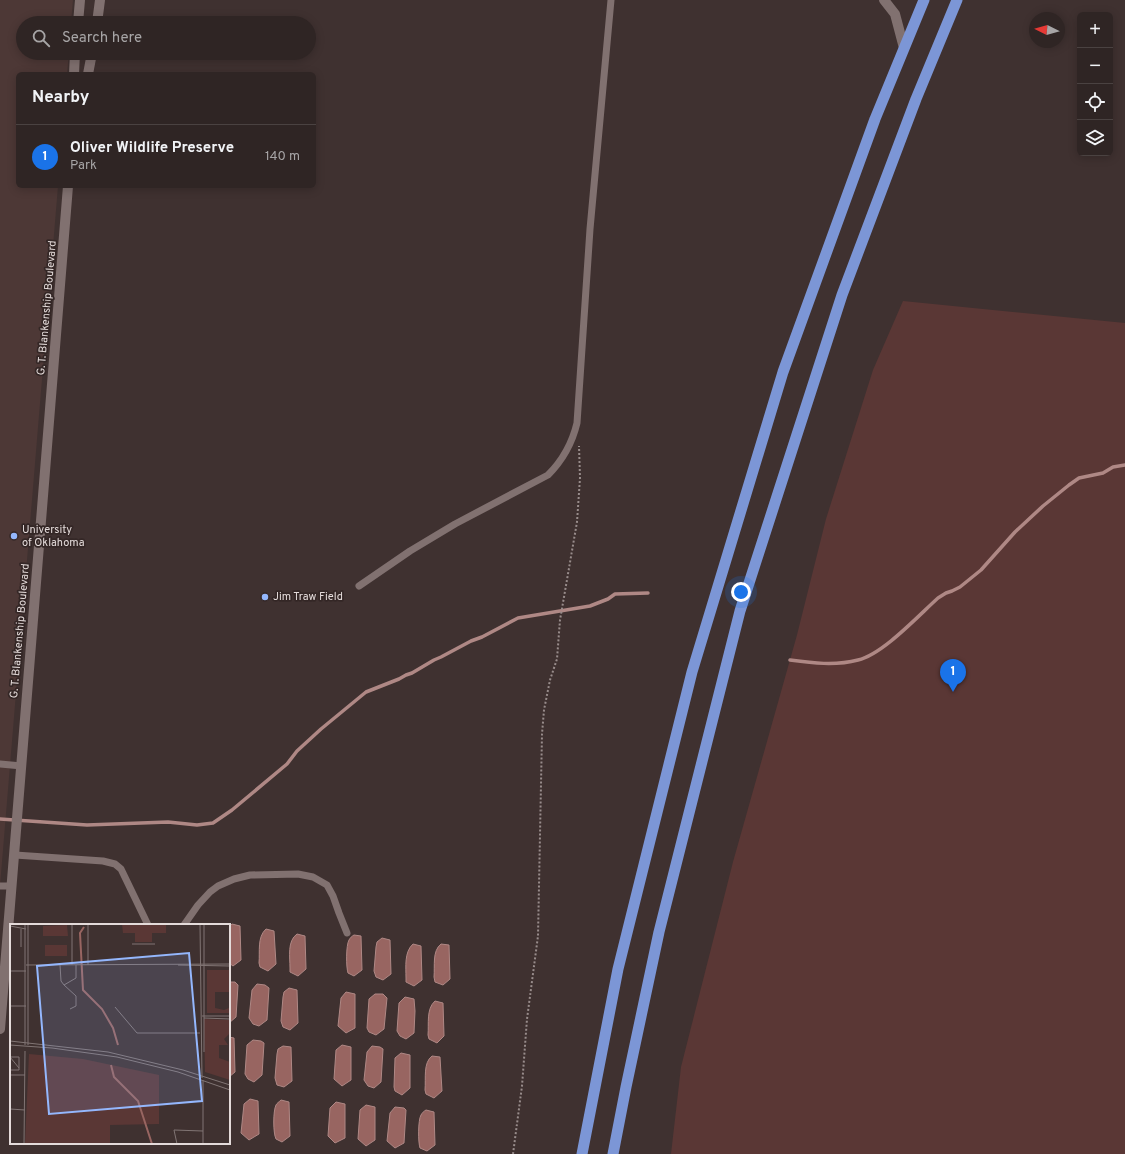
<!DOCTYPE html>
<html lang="en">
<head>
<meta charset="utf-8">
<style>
	body { margin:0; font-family:Overpass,sans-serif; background:#3b3131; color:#f1f3f6 }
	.controls { position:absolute; right:12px; top:12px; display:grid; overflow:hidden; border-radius:6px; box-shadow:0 2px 10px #0003 }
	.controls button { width:36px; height:36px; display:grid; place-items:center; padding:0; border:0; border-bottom:1px solid #4a4241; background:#2f2524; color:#f1f3f6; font:20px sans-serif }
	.compass { position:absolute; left:1029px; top:12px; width:36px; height:36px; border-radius:50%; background:#2f2524; box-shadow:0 2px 10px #0003; rotate:275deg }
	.you { position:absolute; left:741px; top:592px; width:14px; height:14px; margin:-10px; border:3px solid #fff; border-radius:50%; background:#1a73e8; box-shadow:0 0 0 6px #1a73e833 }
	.badge { display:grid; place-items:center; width:26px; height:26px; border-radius:50%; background:#1a73e8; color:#fff; font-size:13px; font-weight:700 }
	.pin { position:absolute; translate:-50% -33px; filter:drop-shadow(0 1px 2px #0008) }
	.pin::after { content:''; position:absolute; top:21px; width:14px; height:12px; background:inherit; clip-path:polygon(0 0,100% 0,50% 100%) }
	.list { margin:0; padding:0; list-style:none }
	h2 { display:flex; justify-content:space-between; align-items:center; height:52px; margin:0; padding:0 16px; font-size:17px }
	h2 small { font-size:13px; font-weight:400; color:#a7a5a6 }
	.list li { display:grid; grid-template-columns:26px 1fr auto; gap:12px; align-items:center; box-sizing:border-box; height:64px; padding:0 16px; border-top:1px solid #4a4241 }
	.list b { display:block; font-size:15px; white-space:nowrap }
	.list p { margin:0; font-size:13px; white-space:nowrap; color:#a7a5a6 }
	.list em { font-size:13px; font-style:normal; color:#a7a5a6 }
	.icon { flex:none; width:22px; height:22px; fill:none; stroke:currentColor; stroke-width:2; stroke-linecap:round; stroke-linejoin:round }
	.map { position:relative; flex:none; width:1125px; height:1154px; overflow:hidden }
	.search { position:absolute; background:#2f2524; box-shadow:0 2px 10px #0003; left:16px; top:16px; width:300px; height:44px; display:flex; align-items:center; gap:10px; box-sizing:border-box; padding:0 14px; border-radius:22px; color:#a7a5a6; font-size:15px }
	.panel { position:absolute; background:#2f2524; box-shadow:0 2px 10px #0003; left:16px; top:72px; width:300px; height:116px; border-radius:6px }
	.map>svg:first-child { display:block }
	.built { fill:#4d3836 }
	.green { fill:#5a3735 }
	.water { fill:#986561; stroke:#af8885 }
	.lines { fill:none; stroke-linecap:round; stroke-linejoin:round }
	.stream { stroke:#af8885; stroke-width:3.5 }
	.path { stroke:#988c8b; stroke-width:2; stroke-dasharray:2 2; stroke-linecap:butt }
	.service { stroke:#817170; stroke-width:7 }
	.minor { stroke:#817170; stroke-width:10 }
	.secondary { stroke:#817170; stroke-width:10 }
	.trunk { stroke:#7c96d6; stroke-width:11 }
	.poi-dot { fill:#94b7fd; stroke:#342726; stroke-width:1.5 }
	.labels { text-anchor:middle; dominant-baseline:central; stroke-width:3.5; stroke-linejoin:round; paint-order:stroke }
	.street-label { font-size:11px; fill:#e4dbda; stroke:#342726 }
	.poi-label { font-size:11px; fill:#e4dbda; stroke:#342726; text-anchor:start }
	.inset-river { fill:none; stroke:#986561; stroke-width:2 }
	.inset-road { fill:none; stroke:#817574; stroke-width:1 }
	.view { fill:#94b7fd; fill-opacity:0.15; stroke:#94b7fd; stroke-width:2 }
	.inset-edge { fill:none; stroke:#e4dbda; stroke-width:2 }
</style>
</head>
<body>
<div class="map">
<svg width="1125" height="1154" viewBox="0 0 1125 1154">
	<rect width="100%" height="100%" fill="#3f3130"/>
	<path class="built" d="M0,0H73L71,23H23V53H69L67,74H18V186H58L0,886Z"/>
	<path class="green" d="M903,301L1125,323V1154H671L681,1067L733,862L797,635L826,519L873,370Z"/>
	<g class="water">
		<path d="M232,924L240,926L241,960L233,966L229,963V927Z"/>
		<path d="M266,929L274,931L276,964L268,971L260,967L259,963C260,952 257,937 266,929Z"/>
		<path d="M297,934L305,936L306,969L298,976L290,972V968C290,957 287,941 297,934Z"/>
		<path d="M354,935L361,936L362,970L354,976L348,973C346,967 346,945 349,940C350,938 352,936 354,935Z"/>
		<path d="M382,938L390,940L391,974L383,980L376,977L374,971L376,947L377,942Z"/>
		<path d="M413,944L421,946L422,980L414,986L406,982V978C406,967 404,952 413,944Z"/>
		<path d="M441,944L449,945L450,979L443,985L435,982L434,977C435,966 432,951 441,944Z"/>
		<path d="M229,982H235L238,985L236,1017L229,1023Z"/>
		<path d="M257,984L265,985L269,988L267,1020L259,1026L253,1024L249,1018L252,990Z"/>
		<path d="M289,988L297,990L298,1023L290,1030L283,1027L281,1021L283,997L284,992Z"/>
		<path d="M346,992L355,994V1028L346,1033L338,1026L341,998Z"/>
		<path d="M375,994H383L387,998L384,1029L376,1035L369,1032L367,1028L369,999Z"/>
		<path d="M405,997L414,999L415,1011L414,1033L406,1039L400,1036L397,1031L399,1003Z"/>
		<path d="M435,1001L443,1003L444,1036L437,1043L429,1039L428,1035C429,1024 426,1009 435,1001Z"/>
		<path d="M229,1037L234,1038L235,1072L229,1077Z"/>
		<path d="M253,1040L261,1041L264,1043L262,1075L254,1082L248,1079L245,1074L247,1045Z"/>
		<path d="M342,1045L351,1047V1080L342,1086L334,1079L336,1050Z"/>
		<path d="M283,1046L291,1047L292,1081L284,1087L277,1085L275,1078L277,1054L278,1049Z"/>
		<path d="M372,1046L380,1047L383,1049L381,1082L374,1088L368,1086L364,1080L367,1052Z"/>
		<path d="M401,1053L410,1055V1088L402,1095L395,1091L394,1087L395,1058Z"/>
		<path d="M432,1056L440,1057L442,1091L434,1098L426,1094L425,1090C426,1078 423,1063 432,1056Z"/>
		<path d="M250,1099L258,1101L259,1134L249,1140L241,1133L244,1104Z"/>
		<path d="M281,1100L289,1102L290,1136L282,1142L276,1139C273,1133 273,1111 276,1105C277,1103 279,1102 281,1100Z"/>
		<path d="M336,1102L345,1104V1138L335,1143L328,1136L330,1108Z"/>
		<path d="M366,1105L375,1107V1140L366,1146L358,1139L360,1110Z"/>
		<path d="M395,1107L404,1108L406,1110L404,1143L395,1148L387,1141L390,1113Z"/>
		<path d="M426,1110L434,1112L435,1145L427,1151L420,1148C418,1142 418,1120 421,1115C422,1113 424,1111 426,1110Z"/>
	</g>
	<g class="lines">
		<g class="stream">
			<path d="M790,660C812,663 835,666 858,660C883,654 918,616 938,598L946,593L952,591L960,587L981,570L1015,532L1043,506L1069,485L1079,478L1103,473L1113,467L1125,465"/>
			<path d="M0,819L87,825L168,822L197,825L213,823L232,810L287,764L297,751L321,729L366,692L399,679L406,675L412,673L434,660L441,657L471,641L482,637L518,618L590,606L608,599L615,594L648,593"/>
		</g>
		<path class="path" d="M513,1154L522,1086L527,1019L538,936L542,734L544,710L550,680L557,659L560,620L577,522L580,478L579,446"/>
		<g class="service">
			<path d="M359,586L410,551L455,524L548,475C563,460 572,444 577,423L590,229L611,0"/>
			<path d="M0,764L22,766"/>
			<path d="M15,855L103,861L115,864L121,869L148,925"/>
			<path d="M0,886H12"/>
			<path d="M184,925L198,905L210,892L218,886L234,879L250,875L298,874L313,877L327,885L333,896L339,913L347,933"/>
		</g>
		<g class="minor">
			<path d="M78,23L80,0"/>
			<path d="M97,23L100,0"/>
			<path d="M74,74L75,53"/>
			<path d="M88,74L92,53"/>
			<path d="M0,1029L68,186"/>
		</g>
		<path class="secondary" d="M884,0L895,14L904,48"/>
		<g class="trunk">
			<path d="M582,1154L618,969L692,672L783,372L875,119L924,0"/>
			<path d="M613,1154L626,1087L659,932L740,611L842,295L916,99L957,0"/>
		</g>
	</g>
	<g class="poi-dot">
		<circle cx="14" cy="536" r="4"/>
		<circle cx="265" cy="597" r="4"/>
	</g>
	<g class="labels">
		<g class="street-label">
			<text transform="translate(47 308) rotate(-85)">G. T. Blankenship Boulevard</text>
			<text transform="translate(20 631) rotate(-85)">G. T. Blankenship Boulevard</text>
		</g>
		<g class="poi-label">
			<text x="22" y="530">University<tspan x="22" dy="13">of Oklahoma</tspan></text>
			<text x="273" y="597">Jim Traw Field</text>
		</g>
	</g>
	<g transform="translate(10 924)">
		<rect width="220" height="220" fill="#3f3130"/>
		<path d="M112,0H156V9H142V18H125V9H113ZM57,1L58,12H33V2ZM35,21H57V32H35ZM197,46H220V68H205V84L214,86L219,84L220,81V89H197ZM194,95L220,96V109L214,115L218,121H209V134L220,138V156L195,148ZM19,130L73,135L149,151V200L100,201V220H15Z" fill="#5a3735"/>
		<path class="inset-river" d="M74,3L70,9L73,66L92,85L103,104L108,121M101,141L104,153L128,177L142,220"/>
		<path class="inset-road" d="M15,0V121M78,0V41M190,0L192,154M0,2L16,5M11,5V23M122,20H145M16,41L220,40M50,41L51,57L54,61L66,54V41M62,41V1M168,41L220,42M0,47H16M54,61L66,72V82L60,85M0,82H16M105,83L127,109H190M192,92H220M194,94L220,95M0,117L98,128L173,146L220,161M0,121L42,124L107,133L168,148L220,166M18,121V0M194,128V0M0,133H9V146H0M0,133L9,144M0,151H15M193,156V220M0,185L15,186M14,220L15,127M167,220L164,206L193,207"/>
		<path class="view" d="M179,29L192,177L39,190L27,42Z"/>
		<rect width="220" height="220" class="inset-edge"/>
	</g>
</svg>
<div class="controls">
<button>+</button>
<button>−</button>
<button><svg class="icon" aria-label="locate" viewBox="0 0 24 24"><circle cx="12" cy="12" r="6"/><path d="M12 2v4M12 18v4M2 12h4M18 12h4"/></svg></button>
<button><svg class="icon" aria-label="layers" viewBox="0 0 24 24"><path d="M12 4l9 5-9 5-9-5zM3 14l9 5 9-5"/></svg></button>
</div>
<svg class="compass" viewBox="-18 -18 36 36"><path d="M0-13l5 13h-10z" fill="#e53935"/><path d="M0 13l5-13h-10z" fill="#a7a5a6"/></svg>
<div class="you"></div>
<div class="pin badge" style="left:953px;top:692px">1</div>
<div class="search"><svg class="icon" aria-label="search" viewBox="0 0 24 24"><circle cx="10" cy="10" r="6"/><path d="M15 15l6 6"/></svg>Search here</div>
<section class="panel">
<h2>Nearby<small></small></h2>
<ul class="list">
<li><span class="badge">1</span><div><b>Oliver Wildlife Preserve</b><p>Park</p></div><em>140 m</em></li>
</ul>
</section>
</div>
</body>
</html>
